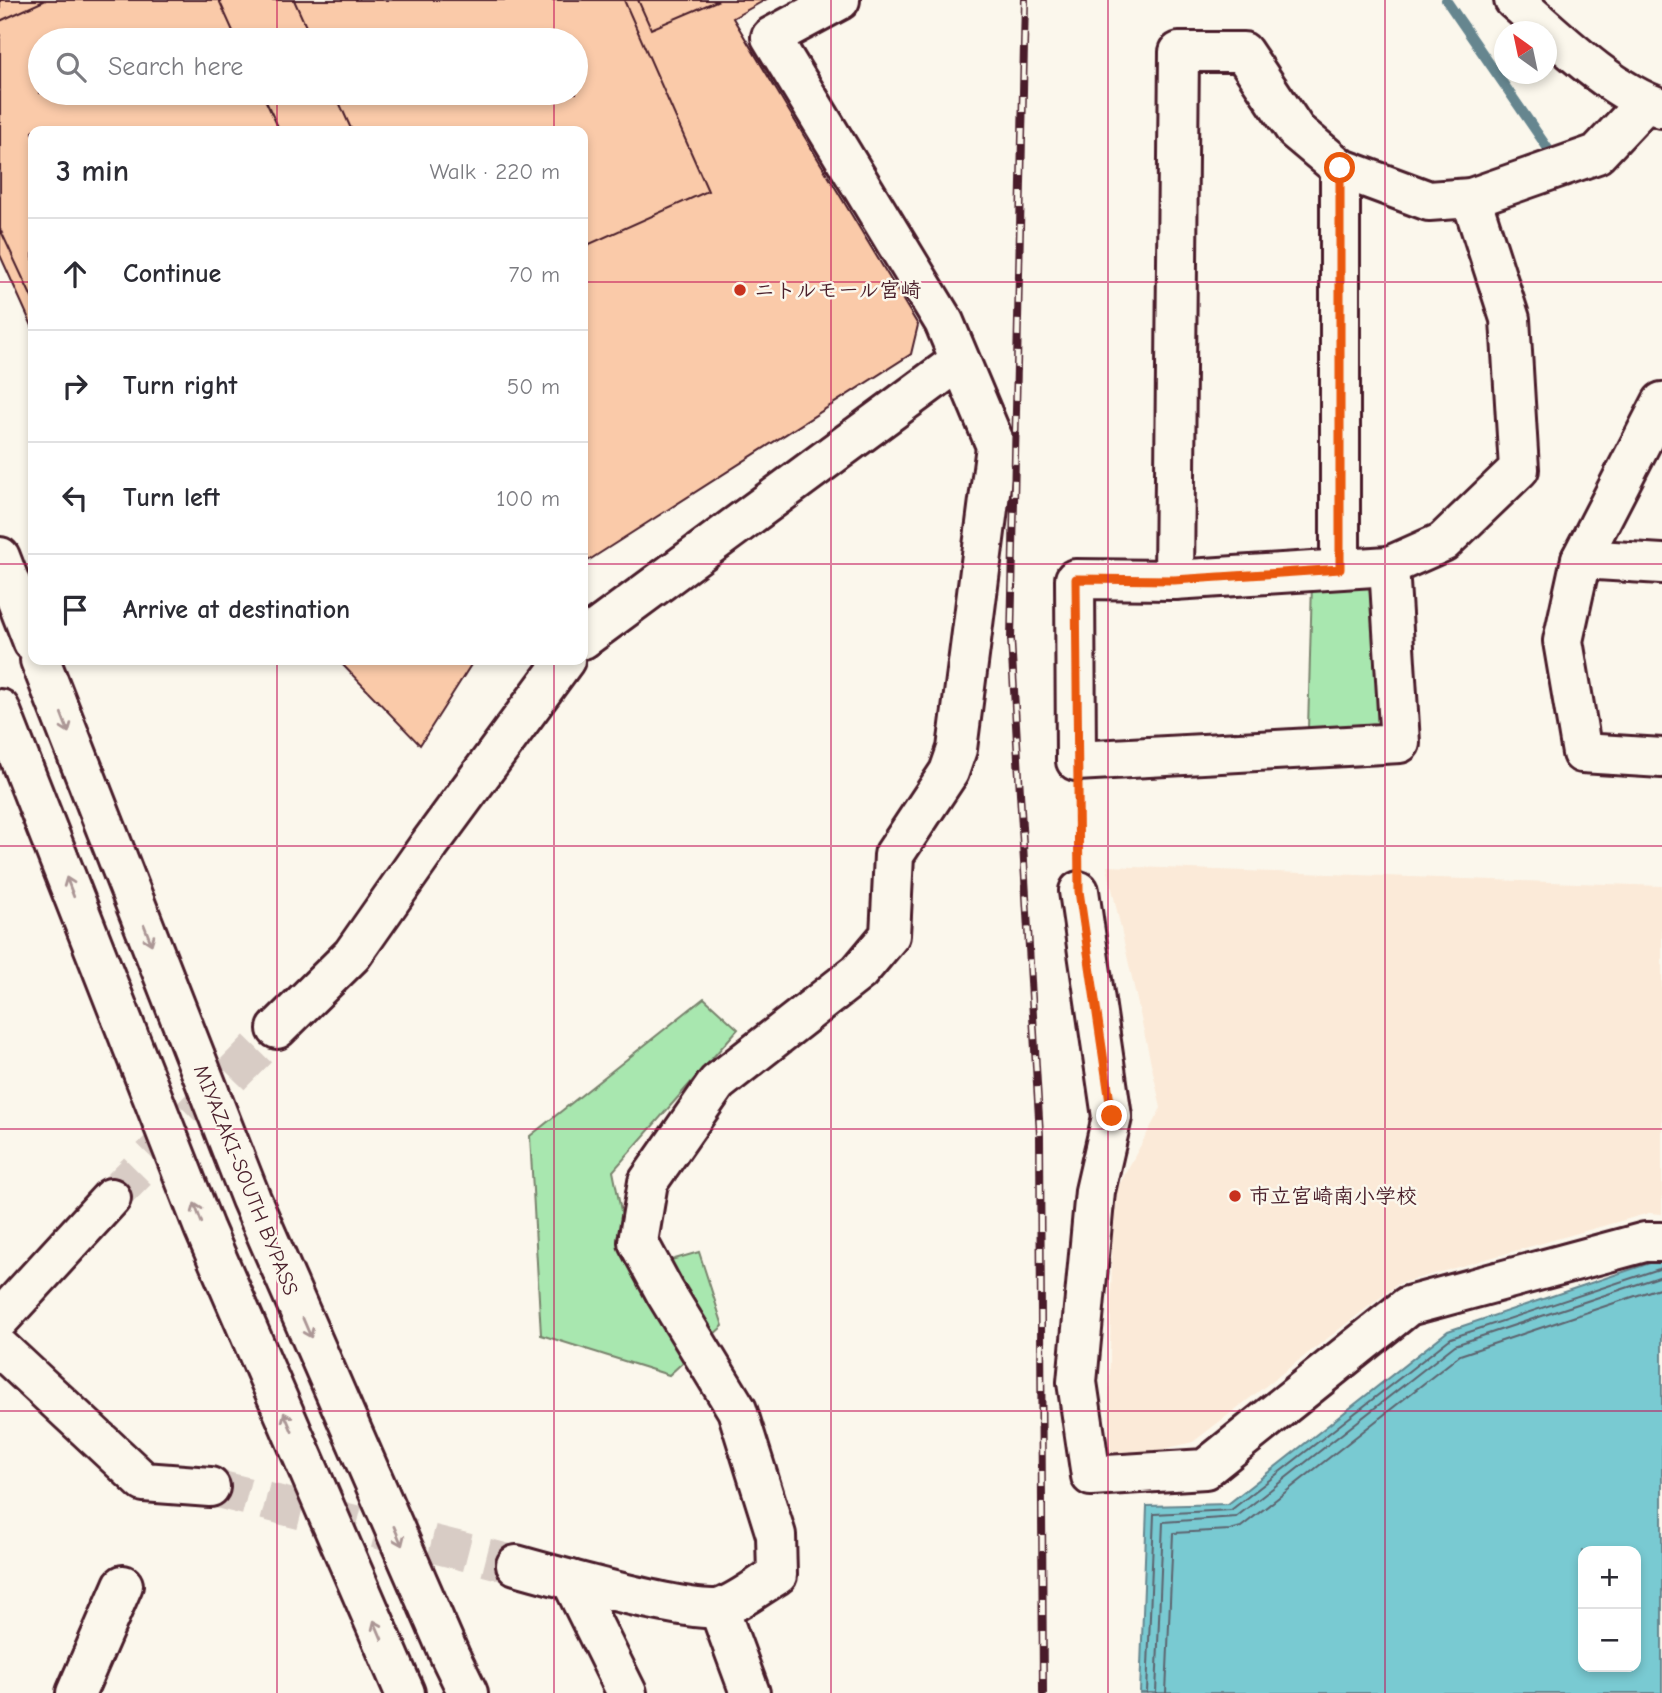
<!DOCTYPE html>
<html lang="en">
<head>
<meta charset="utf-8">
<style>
	body { margin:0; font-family:"Comic Neue","Klee One",sans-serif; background:#f2f2f3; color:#2b2b33 }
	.controls { position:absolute; right:21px; bottom:21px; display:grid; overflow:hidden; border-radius:14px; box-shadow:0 4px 10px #0003 }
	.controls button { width:63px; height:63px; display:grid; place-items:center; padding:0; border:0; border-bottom:2px solid #e1e1e2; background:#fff; color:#2b2b33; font:35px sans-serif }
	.compass { position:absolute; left:1494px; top:21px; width:63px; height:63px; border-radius:50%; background:#fff; box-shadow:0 4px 10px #0003; rotate:327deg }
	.stop { position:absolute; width:21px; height:21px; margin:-16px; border:5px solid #ea580c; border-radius:50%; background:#fff }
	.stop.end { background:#ea580c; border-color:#fff; box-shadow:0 2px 7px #0008 }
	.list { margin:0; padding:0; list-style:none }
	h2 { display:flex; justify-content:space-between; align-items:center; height:91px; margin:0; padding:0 28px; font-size:30px }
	h2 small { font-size:23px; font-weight:400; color:#7c7c81 }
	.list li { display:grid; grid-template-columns:46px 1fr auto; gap:21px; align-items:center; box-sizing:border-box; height:112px; padding:0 28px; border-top:2px solid #e1e1e2 }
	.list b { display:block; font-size:26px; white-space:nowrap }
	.list em { font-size:23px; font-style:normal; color:#7c7c81 }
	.icon { flex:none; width:38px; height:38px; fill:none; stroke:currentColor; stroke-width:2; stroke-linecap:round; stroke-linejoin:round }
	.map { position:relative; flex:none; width:1662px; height:1693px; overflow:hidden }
	.search { position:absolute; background:#fff; box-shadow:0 4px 10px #0003; left:28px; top:28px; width:560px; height:77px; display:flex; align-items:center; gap:18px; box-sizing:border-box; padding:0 24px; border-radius:38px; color:#7c7c81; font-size:26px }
	.panel { position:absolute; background:#fff; box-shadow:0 4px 10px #0003; left:28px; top:126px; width:560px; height:539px; border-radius:14px }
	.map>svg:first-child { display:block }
	.built { fill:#fbead8 }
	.green { fill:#a8e7af; stroke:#79836d; stroke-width:2 }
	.water { fill:#79cad2; stroke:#66868f; stroke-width:2; fill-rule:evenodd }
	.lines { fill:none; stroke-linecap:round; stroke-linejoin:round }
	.shore { stroke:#5d636e; stroke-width:2 }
	.stream { stroke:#66868f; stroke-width:10 }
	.building { fill:#facaa9; stroke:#4a1f2b; stroke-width:2; fill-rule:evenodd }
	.minor-tunnel { stroke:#d8ccc5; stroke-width:38; stroke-dasharray:38 19; stroke-linecap:butt }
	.minor-casing { stroke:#4a1f2b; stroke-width:44 }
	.highway-casing { stroke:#4a1f2b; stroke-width:44 }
	.path { stroke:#4a1f2b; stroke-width:4.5; stroke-dasharray:5 5; stroke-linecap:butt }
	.minor { stroke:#fbf7ec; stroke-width:38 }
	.highway { stroke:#fbf7ec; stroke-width:38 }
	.rail-casing { stroke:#4a1f2b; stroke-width:8 }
	.rail { stroke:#fbf7ec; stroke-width:5; stroke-dasharray:16; stroke-linecap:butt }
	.oneway { stroke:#ab9695 }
	.route { stroke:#ea580c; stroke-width:9 }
	.grid { fill:none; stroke:#c2185b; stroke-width:2; stroke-opacity:0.55 }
	.poi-dot { fill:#c8321e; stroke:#fbf7ec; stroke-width:2.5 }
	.labels { text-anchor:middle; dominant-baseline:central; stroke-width:5; stroke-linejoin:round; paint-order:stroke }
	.poi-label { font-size:21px; font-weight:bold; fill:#4a1f2b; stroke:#fbf7ec; text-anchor:start }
	.street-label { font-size:21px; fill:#4a1f2b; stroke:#fbf7ec }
</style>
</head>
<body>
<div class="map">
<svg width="1662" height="1693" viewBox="0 0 1662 1693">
	<rect width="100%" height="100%" fill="#fbf7ec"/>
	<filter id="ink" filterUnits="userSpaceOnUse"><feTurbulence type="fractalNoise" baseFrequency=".0143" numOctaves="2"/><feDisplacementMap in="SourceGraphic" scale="14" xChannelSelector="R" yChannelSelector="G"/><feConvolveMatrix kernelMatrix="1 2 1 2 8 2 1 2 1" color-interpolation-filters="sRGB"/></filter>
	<g filter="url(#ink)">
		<path class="built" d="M1107,866L1662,886V1214L1649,1213L1398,1284L1193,1442L1108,1463L1113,1196L1161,1108Z"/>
		<g class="green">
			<path d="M1362,581L1376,587L1382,723L1308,729L1312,583Z"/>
			<path d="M704,998L738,1029L613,1171L633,1271L699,1252L723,1326L669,1375L541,1335L530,1136Z"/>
		</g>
		<path class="water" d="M1659,1260L1662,1264V1693H1140L1147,1506L1228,1504L1448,1331ZM1583,1551H1636V1667H1583Z"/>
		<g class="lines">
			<g class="shore">
				<path d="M1147,1693L1154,1514L1231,1510L1451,1338L1662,1268"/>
				<path d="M1156,1693L1163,1522L1236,1517L1455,1345L1662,1276"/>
				<path d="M1166,1693L1173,1533L1230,1530L1241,1527L1460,1355L1662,1287"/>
			</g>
			<path class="stream" d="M1446,0L1551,153"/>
		</g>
		<g class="building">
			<path d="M0,0H765L733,18L918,325L911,354L583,564V131H33V328L0,255ZM40,40H576V93H40Z"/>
			<path d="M46,0H219L237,40H40V93H262L280,131H33V300L0,229V21Z"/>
			<path d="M294,0H624L708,191L583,247V131H352L335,93H576V40H312Z"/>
			<path d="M638,0H719L651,29Z"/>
			<path d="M338,660H474L420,745Z"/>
		</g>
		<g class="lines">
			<g class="minor-tunnel">
				<path d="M111,1198L277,1029"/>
				<path d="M210,1487L516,1565"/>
			</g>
			<g class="minor-casing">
				<g id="minor">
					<path d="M1514,0C1554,35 1611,92 1662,108"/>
					<path d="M1340,168V569"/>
					<path d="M1662,402L1581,559L1563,641L1582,753L1662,758"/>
					<path d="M1581,559L1662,564"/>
					<path d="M1389,566L1400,743L1076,761L1075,579L1174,580L1389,566L1443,542L1519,469L1510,319L1471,198"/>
					<path d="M1174,580L1179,52H1243L1296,131L1340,168L1429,201L1471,198L1597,154L1645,103"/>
					<path d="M583,639L959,361"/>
					<path d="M1079,891L1112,1117L1095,1191L1077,1382L1091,1476L1205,1469L1408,1306L1645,1242H1662"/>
					<path d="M277,1029L352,955L429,845L565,660"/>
					<path d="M0,1319L111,1198"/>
					<path d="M0,1348L144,1482L210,1487"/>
					<path d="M516,1565C548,1574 698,1616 721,1608C739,1602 760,1585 777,1575L776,1535L737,1410L665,1292L638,1242L648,1182L717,1083L859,972L890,935L894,855L949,772L957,749L996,446L944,322L771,37L840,0"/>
					<path d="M571,1580L627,1693"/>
					<path d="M719,1609L750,1693"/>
					<path d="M76,1693L123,1585"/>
				</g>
			</g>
			<g class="highway-casing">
				<g id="highway">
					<path d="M0,557L33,642"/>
					<path d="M40,660L251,1199L450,1656L468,1693"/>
					<path d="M0,709L204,1228L405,1693"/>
				</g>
			</g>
			<path class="path" d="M1077,797L1078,855"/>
			<use href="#minor" class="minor"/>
			<use href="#highway" class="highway"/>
			<g class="rail-casing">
				<path id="rail" d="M1025,0L1011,639L1040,1135L1043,1693"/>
			</g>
			<use href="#rail" class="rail"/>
		</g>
		<defs><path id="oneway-shaft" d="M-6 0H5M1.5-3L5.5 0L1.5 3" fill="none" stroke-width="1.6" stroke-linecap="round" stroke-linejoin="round" transform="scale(1.75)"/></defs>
		<g class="oneway">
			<use href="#oneway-shaft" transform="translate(65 723) rotate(69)"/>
			<use href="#oneway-shaft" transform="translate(70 887) rotate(-111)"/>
			<use href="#oneway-shaft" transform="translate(148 935) rotate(69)"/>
			<use href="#oneway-shaft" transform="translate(198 1213) rotate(-111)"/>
			<use href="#oneway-shaft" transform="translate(307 1328) rotate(67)"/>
			<use href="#oneway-shaft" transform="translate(288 1422) rotate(-113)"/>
			<use href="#oneway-shaft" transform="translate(398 1536) rotate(67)"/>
			<use href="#oneway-shaft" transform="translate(378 1630) rotate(-113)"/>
		</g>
	</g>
	<g class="lines" filter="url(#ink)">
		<path class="route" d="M1112,1116L1079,891L1076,579L1174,580L1340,569V168"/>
	</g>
	<path class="grid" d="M277,0V40M554,0V40M831,0V1693M1108,0V1693M1385,0V1693M277,93V131M554,93V131M0,282H33M583,282H1662M0,564H33M583,564H1662M277,660V1693M554,660V1693M0,846H1662M0,1129H1662M0,1411H1662"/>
	<g class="poi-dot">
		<circle cx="740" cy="290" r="7"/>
		<circle cx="1235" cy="1196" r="7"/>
	</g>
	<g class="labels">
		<g class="poi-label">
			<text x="754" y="290">ニトルモール宮崎</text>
			<text x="1249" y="1196">市立宮崎南小学校</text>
		</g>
		<g class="street-label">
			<text transform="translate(246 1180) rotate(68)">MIYAZAKI-SOUTH BYPASS</text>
		</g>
	</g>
</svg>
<div class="controls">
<button>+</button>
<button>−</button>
</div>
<svg class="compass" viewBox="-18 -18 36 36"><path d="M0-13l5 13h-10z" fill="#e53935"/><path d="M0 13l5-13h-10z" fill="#7c7c81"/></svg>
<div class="stop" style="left:1340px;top:168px"></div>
<div class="stop end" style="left:1112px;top:1116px"></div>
<div class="search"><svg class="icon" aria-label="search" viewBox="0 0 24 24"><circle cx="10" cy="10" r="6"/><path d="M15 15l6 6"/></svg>Search here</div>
<section class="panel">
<h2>3 min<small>Walk · 220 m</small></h2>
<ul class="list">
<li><svg class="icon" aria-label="ahead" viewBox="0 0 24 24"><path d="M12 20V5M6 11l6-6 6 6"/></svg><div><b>Continue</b></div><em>70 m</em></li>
<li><svg class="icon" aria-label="right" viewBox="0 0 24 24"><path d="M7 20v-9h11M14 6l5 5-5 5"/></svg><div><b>Turn right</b></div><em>50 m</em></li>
<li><svg class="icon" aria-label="left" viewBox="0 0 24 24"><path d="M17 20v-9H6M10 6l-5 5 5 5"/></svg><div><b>Turn left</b></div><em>100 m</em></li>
<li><svg class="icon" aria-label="arrive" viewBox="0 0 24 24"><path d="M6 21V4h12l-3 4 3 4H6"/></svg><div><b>Arrive at destination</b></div></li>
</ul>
</section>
</div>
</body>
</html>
